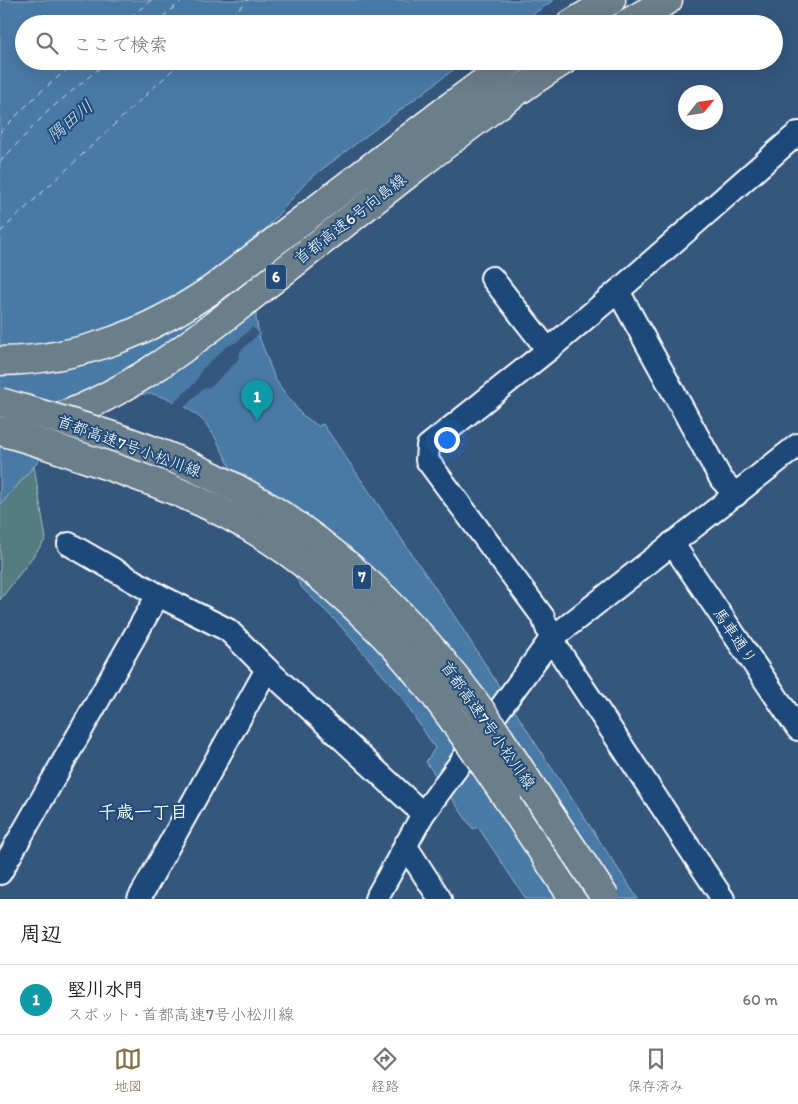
<!DOCTYPE html>
<html lang="ja">
<head>
<meta charset="utf-8">
<style>
	body { margin:0; font-family:Itim,"Klee One",sans-serif; background:#f6f6f6; color:#202124 }
	.compass { position:absolute; left:678px; top:85px; width:45px; height:45px; border-radius:50%; background:#fff; box-shadow:0 5px 20px #0002; rotate:60deg }
	.you { position:absolute; left:446px; top:439px; width:18px; height:18px; margin:-12px; border:4px solid #fff; border-radius:50%; background:#1a73e8; box-shadow:0 0 0 8px #1a73e833 }
	.badge { display:grid; place-items:center; width:32px; height:32px; border-radius:50%; background:#847042; color:#fff; font-size:16px; font-weight:700 }
	.pin { position:absolute; translate:-50% -41px; filter:drop-shadow(0 1px 2px #0008) }
	.pin::after { content:''; position:absolute; top:26px; width:18px; height:15px; background:inherit; clip-path:polygon(0 0,100% 0,50% 100%) }
	.list { margin:0; padding:0; list-style:none }
	h2 { display:flex; justify-content:space-between; align-items:center; height:65px; margin:0; padding:0 20px; font-size:21px }
	h2 small { font-size:16px; font-weight:400; color:#757577 }
	.list li { display:grid; grid-template-columns:32px 1fr auto; gap:15px; align-items:center; box-sizing:border-box; height:70px; padding:0 20px; border-top:1px solid #e0e0e0 }
	.list b { display:block; font-size:19px; white-space:nowrap }
	.list p { margin:0; font-size:16px; white-space:nowrap; color:#757577 }
	.list em { font-size:16px; font-style:normal; color:#757577 }
	.icon { flex:none; width:28px; height:28px; fill:none; stroke:currentColor; stroke-width:2; stroke-linecap:round; stroke-linejoin:round }
	.map { position:relative; flex:none; width:798px; height:899px; overflow:hidden }
	.search { position:absolute; background:#fff; box-shadow:0 5px 20px #0002; left:15px; right:15px; top:15px; height:55px; display:flex; align-items:center; gap:12px; box-sizing:border-box; padding:0 18px; border-radius:28px; color:#757577; font-size:19px }
	.sheet { height:135px; background:#fff }
	nav { display:flex; justify-content:space-around; align-items:center; box-sizing:border-box; height:70px; border-top:1px solid #e0e0e0; background:#fff; font-size:14px; color:#757577 }
	nav a { display:grid; justify-items:center; gap:2px }
	nav .on { color:#847042 }
	.map>svg:first-child { display:block }
	.green { fill:#547b81; stroke:#aabdc0 }
	.water { fill:#497aa6; stroke:#92afca }
	.pier { fill:#35577e }
	.lines { fill:none; stroke-linecap:round; stroke-linejoin:round }
	.ferry { stroke:#d2dee9; stroke-width:1; stroke-dasharray:6 5; stroke-linecap:butt }
	.minor-casing { stroke:#fff; stroke-width:26 }
	.highway-casing { stroke:#fff; stroke-width:31 }
	.minor { stroke:#1f4a7a; stroke-width:22 }
	.highway { stroke:#6b7e8b; stroke-width:28 }
	.highway-bridge-casing { stroke:#fff; stroke-width:31; stroke-linecap:butt }
	.highway-bridge { stroke:#6b7e8b; stroke-width:28 }
	.labels { text-anchor:middle; dominant-baseline:central; stroke-width:4; stroke-linejoin:round; paint-order:stroke }
	.shield { fill:#1f4a7a; stroke:#bcc9d7; stroke-width:1 }
	.shield-label { font-size:15px; font-weight:bold; fill:#fff }
	.street-label { font-size:16px; fill:#fff; stroke:#1f4a7a }
	.water-label { font-size:18px; font-style:italic; fill:#d2dee9; stroke:#1f4a7a }
	.neighbourhood-label { font-size:18px; font-weight:bold; fill:#fff; stroke:#1f4a7a }
</style>
</head>
<body>
<div class="map">
<svg width="798" height="899" viewBox="0 0 798 899">
	<rect width="100%" height="100%" fill="#35577e"/>
	<filter id="ink" filterUnits="userSpaceOnUse"><feTurbulence type="fractalNoise" baseFrequency=".02" numOctaves="2"/><feDisplacementMap in="SourceGraphic" scale="10" xChannelSelector="R" yChannelSelector="G"/><feConvolveMatrix kernelMatrix="1 2 1 2 8 2 1 2 1" color-interpolation-filters="sRGB"/></filter>
	<g filter="url(#ink)">
		<path class="green" d="M34,466L46,539L0,600V505Z"/>
		<path class="water" d="M0,0H554L518,24H24V61H465L308,180L258,238L256,319L260,339L275,379L285,393L301,414L318,426L323,424L455,617L543,755L638,899H526L478,827L473,829L426,762L435,748L399,694L338,623L302,588L236,478L215,437L203,420L187,408L169,399L153,394H138L87,417L55,442L0,505Z"/>
		<path class="pier" d="M252,327L259,333L240,352L238,360L212,386L201,390L183,409L172,404L195,383L202,369L226,347L237,342Z"/>
		<g class="lines">
			<g class="ferry">
				<path d="M122,24L151,0"/>
				<path d="M154,24L183,0"/>
				<path d="M223,24L248,0"/>
				<path d="M0,132L38,94L77,61"/>
				<path d="M0,162L48,111L108,61"/>
				<path d="M0,232L182,61"/>
			</g>
			<g class="minor-casing">
				<g id="minor">
					<path d="M492,278L548,350"/>
					<path d="M618,291L721,479L736,495"/>
					<path d="M672,543L798,729"/>
					<path d="M69,544L158,595L228,630L267,669L423,814"/>
					<path d="M405,845L440,899"/>
					<path d="M0,873L158,595"/>
					<path d="M139,899L267,669"/>
					<path d="M376,899L423,814L551,639L798,445"/>
					<path d="M723,899L551,639L543,617L427,460L428,446L548,350L618,291L798,133"/>
				</g>
			</g>
			<g class="highway-casing">
				<g id="highway">
					<path d="M571,24L611,0"/>
					<path d="M626,24L668,0"/>
					<path d="M0,361C81,360 148,333 214,288L451,106L512,61"/>
					<path d="M43,423C129,396 200,337 270,282C316,246 363,209 410,172C460,133 509,95 563,61"/>
					<path d="M507,798L574,899"/>
				</g>
			</g>
			<use href="#minor" class="minor"/>
			<use href="#highway" class="highway"/>
			<g class="highway-bridge-casing">
				<g id="highway-bridge">
					<path d="M0,402C71,423 145,443 212,476C315,525 402,606 470,696C491,723 508,752 527,780C553,820 580,859 606,899"/>
					<path d="M0,431C27,438 53,447 79,456C146,478 213,502 272,541C317,571 358,607 395,647C437,694 472,746 507,798"/>
				</g>
			</g>
			<use href="#highway-bridge" class="highway-bridge"/>
		</g>
	</g>
	<g class="labels">
		<g class="shield">
			<rect x="266" y="264.5" width="20" height="25" rx="4"/>
			<rect x="353" y="564.5" width="18" height="25" rx="4"/>
		</g>
		<g class="shield-label">
			<text x="276" y="277">6</text>
			<text x="362" y="577">7</text>
		</g>
		<g class="street-label">
			<text transform="translate(350 219) rotate(-38)">首都高速6号向島線</text>
			<text transform="translate(129 446) rotate(20)">首都高速7号小松川線</text>
			<text transform="translate(735 636) rotate(56)">馬車通り</text>
			<text transform="translate(488 725) rotate(55)">首都高速7号小松川線</text>
		</g>
		<g class="water-label">
			<text transform="translate(70 121) rotate(-40)">隅田川</text>
		</g>
		<g class="neighbourhood-label">
			<text x="143" y="812">千歳一丁目</text>
		</g>
	</g>
</svg>
<svg class="compass" viewBox="-18 -18 36 36"><path d="M0-13l5 13h-10z" fill="#e53935"/><path d="M0 13l5-13h-10z" fill="#757577"/></svg>
<div class="you"></div>
<div class="pin badge" style="left:257px;top:421px;background:#0f9aa8">1</div>
<div class="search"><svg class="icon" aria-label="search" viewBox="0 0 24 24"><circle cx="10" cy="10" r="6"/><path d="M15 15l6 6"/></svg>ここで検索</div>
</div>
<section class="sheet">
<h2>周辺<small></small></h2>
<ul class="list">
<li><span class="badge" style="background:#0f9aa8">1</span><div><b>堅川水門</b><p>スポット · 首都高速7号小松川線</p></div><em>60 m</em></li>
</ul>
</section>
<nav>
<a class="on"><svg class="icon" aria-label="map" viewBox="0 0 24 24"><path d="M3 6l6-2 6 2 6-2v14l-6 2-6-2-6 2zM9 4v14M15 6v14"/></svg>地図</a>
<a><svg class="icon" aria-label="directions" viewBox="0 0 24 24"><path d="M12 3l9 9-9 9-9-9zM9 14v-3h6M13 9l2 2-2 2"/></svg>経路</a>
<a><svg class="icon" aria-label="saved" viewBox="0 0 24 24"><path d="M7 4h10v16l-5-4-5 4z"/></svg>保存済み</a>
</nav>
</body>
</html>
